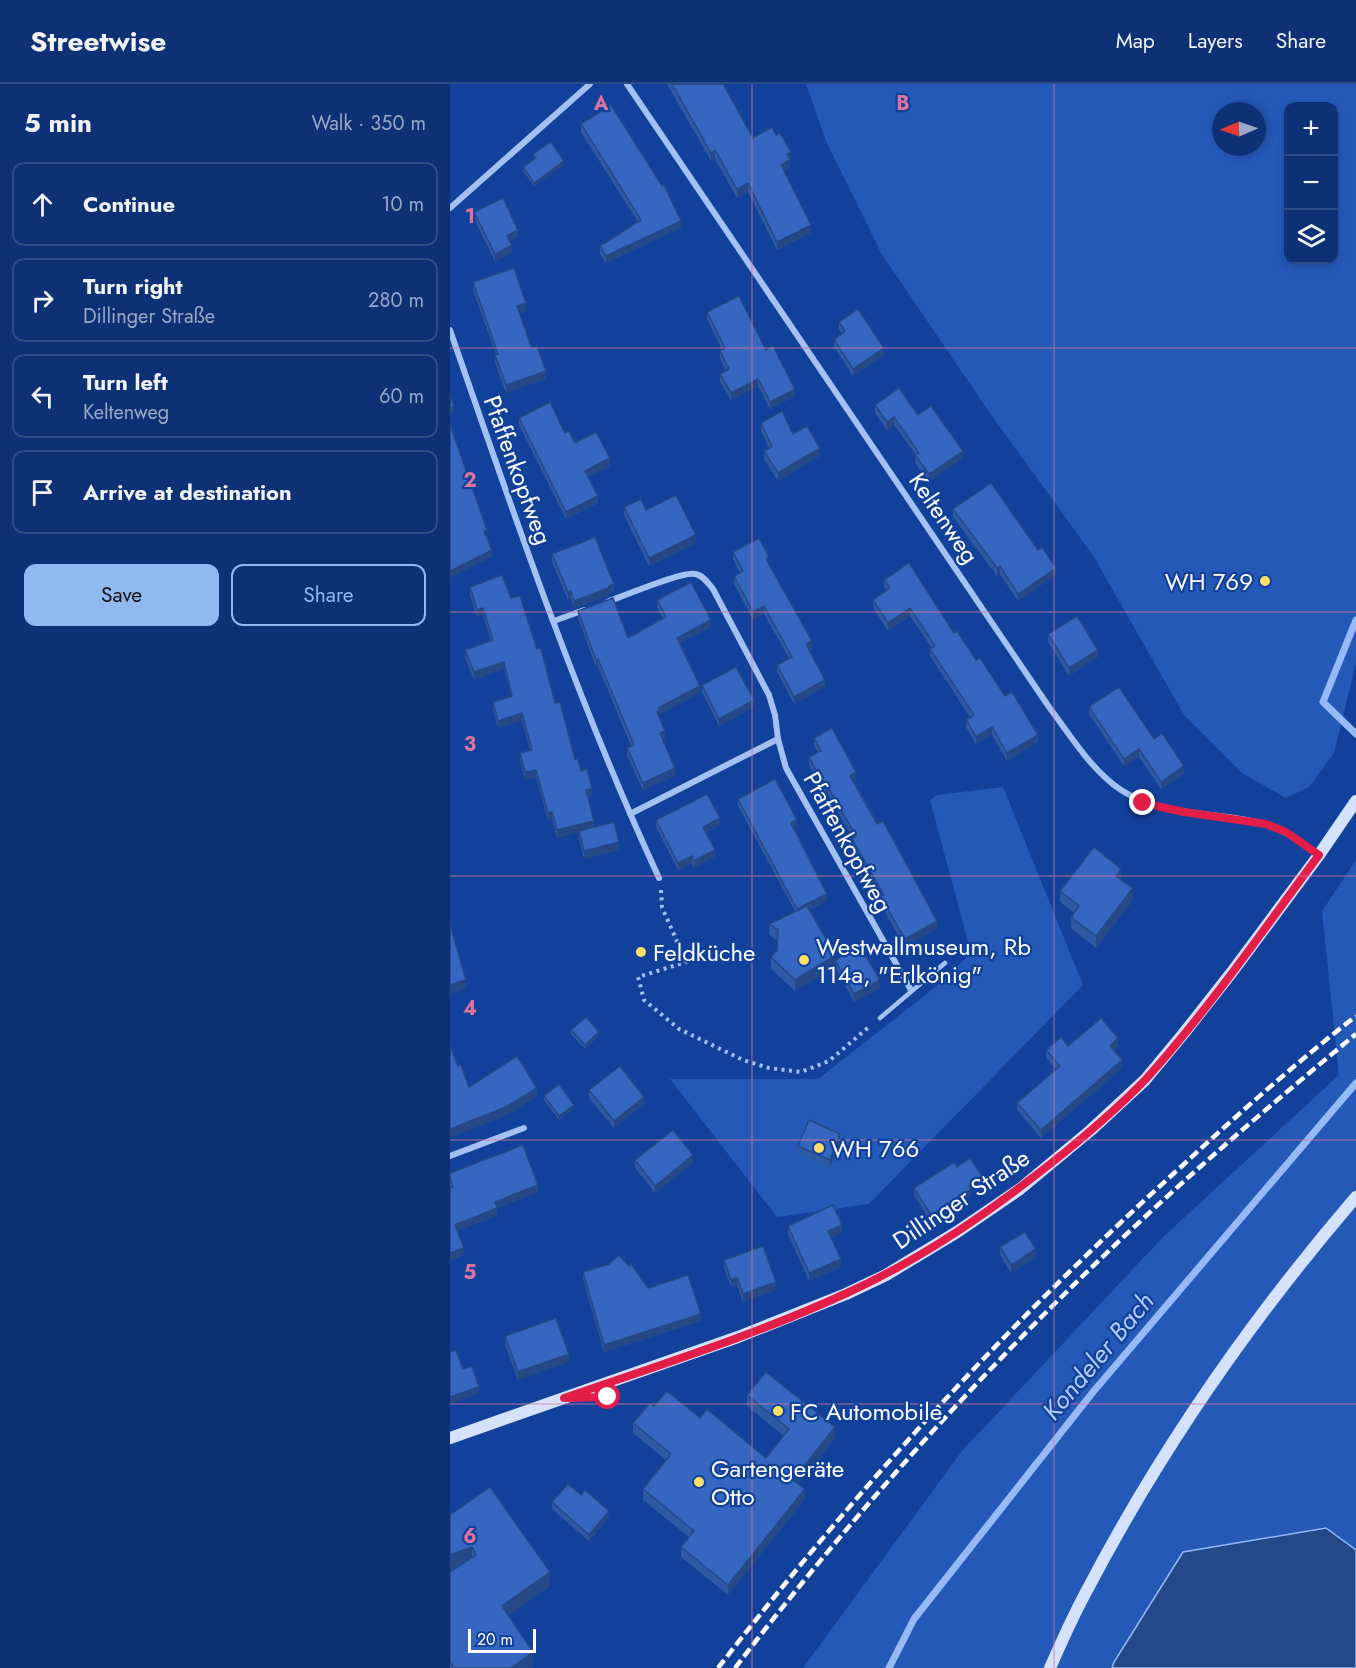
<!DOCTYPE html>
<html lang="en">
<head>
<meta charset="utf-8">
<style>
	body { margin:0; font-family:Jost,sans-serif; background:#163979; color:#f1f3f6 }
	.controls { position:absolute; right:18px; top:18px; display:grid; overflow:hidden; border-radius:12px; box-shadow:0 3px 9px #0003 }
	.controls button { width:54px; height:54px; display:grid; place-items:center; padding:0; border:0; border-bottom:2px solid #2d4c86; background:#0d3174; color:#f1f3f6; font:30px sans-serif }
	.compass { position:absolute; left:762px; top:18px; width:54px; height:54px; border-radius:50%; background:#0d3174; box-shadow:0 3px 9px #0003; rotate:268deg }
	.scale { position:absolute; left:18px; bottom:15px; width:68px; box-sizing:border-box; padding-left:6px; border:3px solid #fff; border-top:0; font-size:16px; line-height:21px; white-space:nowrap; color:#fff; -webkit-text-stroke:4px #11419a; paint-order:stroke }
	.stop { position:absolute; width:18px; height:18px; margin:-14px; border:4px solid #e11d48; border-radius:50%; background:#fff }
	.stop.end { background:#e11d48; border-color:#fff; box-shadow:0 2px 6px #0008 }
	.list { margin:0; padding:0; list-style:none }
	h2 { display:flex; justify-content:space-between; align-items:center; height:78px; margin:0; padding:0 24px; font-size:26px }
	h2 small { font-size:20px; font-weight:400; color:#9aa9c5 }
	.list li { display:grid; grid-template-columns:39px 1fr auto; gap:18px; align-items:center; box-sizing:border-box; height:84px; margin:0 12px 12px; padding:0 12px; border:2px solid #2d4c86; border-radius:12px }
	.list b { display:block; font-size:22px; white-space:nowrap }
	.list p { margin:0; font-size:20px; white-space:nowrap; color:#9aa9c5 }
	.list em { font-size:20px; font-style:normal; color:#9aa9c5 }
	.actions { display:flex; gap:12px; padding:18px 24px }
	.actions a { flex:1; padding:14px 0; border:2px solid #90b9f0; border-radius:12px; text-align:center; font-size:21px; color:#90b9f0 }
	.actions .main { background:#90b9f0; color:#111 }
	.icon { flex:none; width:33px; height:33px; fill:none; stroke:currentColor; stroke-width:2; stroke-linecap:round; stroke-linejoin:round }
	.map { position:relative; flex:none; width:906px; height:1584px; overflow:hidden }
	header { display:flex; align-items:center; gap:36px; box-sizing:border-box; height:84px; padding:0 30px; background:#0d3174; border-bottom:2px solid #2d4c86 }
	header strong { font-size:28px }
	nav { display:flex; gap:33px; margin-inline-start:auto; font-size:21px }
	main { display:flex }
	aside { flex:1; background:#0d3174 }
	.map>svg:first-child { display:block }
	.green { fill:#2459b8; fill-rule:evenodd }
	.water { fill:#25488b; stroke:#95baf7; stroke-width:1.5 }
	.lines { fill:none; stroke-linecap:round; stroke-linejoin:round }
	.stream { stroke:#95baf7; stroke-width:7 }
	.path { stroke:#a4c1f4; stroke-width:4; stroke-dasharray:3 4.5; stroke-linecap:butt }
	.lane { stroke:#a4c1f4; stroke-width:4.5 }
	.street { stroke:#a4c1f4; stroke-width:6 }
	.secondary { stroke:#d4e2fd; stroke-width:12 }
	.rail { stroke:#fff; stroke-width:4.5; stroke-dasharray:10 4.5; stroke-linecap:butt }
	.wall { fill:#2e59a5 }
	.shaded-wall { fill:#254886 }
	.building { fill:#3567c0; stroke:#254886; stroke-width:1.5 }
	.route { stroke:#e11d48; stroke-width:8 }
	.grid { fill:none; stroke:#da749d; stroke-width:1.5; stroke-opacity:0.55 }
	.poi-dot { fill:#ffe067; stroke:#11419a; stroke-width:2 }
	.labels { text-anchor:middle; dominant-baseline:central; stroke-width:4.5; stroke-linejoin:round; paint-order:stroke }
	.street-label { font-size:24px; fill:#fff; stroke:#11419a }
	.poi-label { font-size:24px; fill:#fff; stroke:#11419a; text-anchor:start }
	.water-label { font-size:26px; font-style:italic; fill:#b0ccfb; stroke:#11419a }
	.grid-label { font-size:20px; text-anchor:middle; font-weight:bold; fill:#da749d; stroke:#11419a; stroke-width:4.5; stroke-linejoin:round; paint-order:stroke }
</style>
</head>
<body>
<header>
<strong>Streetwise</strong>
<nav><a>Map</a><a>Layers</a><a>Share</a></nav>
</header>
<main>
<aside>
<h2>5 min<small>Walk · 350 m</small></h2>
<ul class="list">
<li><svg class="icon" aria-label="ahead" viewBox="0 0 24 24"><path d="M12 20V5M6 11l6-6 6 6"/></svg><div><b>Continue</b></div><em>10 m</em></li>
<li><svg class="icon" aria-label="right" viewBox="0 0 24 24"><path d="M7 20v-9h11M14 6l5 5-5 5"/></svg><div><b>Turn right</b><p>Dillinger Straße</p></div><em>280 m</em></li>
<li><svg class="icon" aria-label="left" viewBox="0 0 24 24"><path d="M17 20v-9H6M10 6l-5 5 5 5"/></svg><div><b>Turn left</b><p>Keltenweg</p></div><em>60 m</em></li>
<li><svg class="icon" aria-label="arrive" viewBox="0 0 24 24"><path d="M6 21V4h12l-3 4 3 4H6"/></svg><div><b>Arrive at destination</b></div></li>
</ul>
<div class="actions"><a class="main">Save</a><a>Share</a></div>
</aside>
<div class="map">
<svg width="906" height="1584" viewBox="0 0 906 1584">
	<rect width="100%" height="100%" fill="#11419a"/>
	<g class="green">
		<path d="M356,0H906V579L884,669L859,703L836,714L792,689L734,631L644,473L537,325L431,169L376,57ZM838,22H884V176H838ZM771,27H807V63H771Z"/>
		<path d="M553,703L633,901L419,1120L327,1133L220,995H368L488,901L521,869L480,716L487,711Z"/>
		<path d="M906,776V1466L876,1444L733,1468L664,1578L662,1584H353L512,1367L713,1153L889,991L872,827Z"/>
	</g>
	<path class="water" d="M876,1444L906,1466V1584H662L664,1578L733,1468Z"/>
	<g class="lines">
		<g class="stream">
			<path d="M906,536L873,618L906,650"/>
			<path d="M439,1584L464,1535L643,1308L906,999"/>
		</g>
		<path class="path" d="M211,806L212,823L236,878L188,893L194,916L229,945L293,976L319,984L351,988L379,977L420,942"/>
		<path class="lane" d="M430,934L495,879"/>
		<g class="street">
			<path d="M177,0L599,623C621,652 641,686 671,706C715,735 769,726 817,741C837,747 852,759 869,771"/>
			<path d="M0,124L140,0"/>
			<path d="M0,246C64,431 127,617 209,794"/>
			<path d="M157,518C173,512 233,487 245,490C253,491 258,499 263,505L319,611L325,631L328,655L336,684L461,906"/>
			<path d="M104,537L134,526"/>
			<path d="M180,730L328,655"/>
			<path d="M0,1072L74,1044"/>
		</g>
		<g class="secondary">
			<path d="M0,1354L288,1253L396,1210L436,1191L507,1148L570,1105L641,1046L695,996L734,949L782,888L869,771L906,717"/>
			<path d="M600,1584C611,1559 622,1534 635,1510C709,1368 802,1234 906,1113"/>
		</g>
		<g class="rail">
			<path d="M268,1584C409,1402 561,1236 732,1082C788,1030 846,979 906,932"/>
			<path d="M285,1584C409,1422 547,1270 697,1131C765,1068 835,1009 906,950"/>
		</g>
	</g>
	<g class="wall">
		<path d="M217,0H273L303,54L341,76L340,77V84L335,87L361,149L327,166L298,108L287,114L265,75L261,77Z"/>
		<path d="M131,40L231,144L156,179L150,170V162L188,138L131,48Z"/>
		<path d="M83,70L114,81L84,102L73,87V83L84,76Z"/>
		<path d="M24,128L68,153L60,157L62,169L45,177L24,135Z"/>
		<path d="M23,198L76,227L69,229L82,264L96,295L56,309L45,278V271L46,270L23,206Z"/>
		<path d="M257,228L316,266L345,312L320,325L308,302L281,316L270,297V290L276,287L270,274V267L272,266L257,235Z"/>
		<path d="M389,238L434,271L403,292L384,263V256L392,250L389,245Z"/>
		<path d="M425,321L468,331L513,374L479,398L465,379L466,371L444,341L437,346L425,329Z"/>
		<path d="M69,334L115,349L125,359L160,382L138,393L148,419L116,435L69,341Z"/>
		<path d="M311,339L343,350L370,372L328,397L314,375V367L319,364L311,347Z"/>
		<path d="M174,423L196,426L246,459L199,482L174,431Z"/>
		<path d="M503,425L606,491L568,517L550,490L547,492L503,433Z"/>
		<path d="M283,468L319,480L362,564L359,566L375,603L344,620L327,588V581L339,574L314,530L303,536L284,500V492L290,489L283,475Z"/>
		<path d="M102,470L164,507L159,509V512L124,524L121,514L118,516L102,478Z"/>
		<path d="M434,496L504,549L555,612L588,658L557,677L542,651L526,660L516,643V636L520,633L480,572V565L482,564L460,532L438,547L423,524V516L436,507L434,503Z"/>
		<path d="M20,503L105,619L125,675L142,711L138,713L144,743L169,766L134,775L129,755V748L107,754L102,735L98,736L86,693L75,696L70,676V669L80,666L72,636L48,644L43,625V618L61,612L54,585L24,596L15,573V566L41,557L33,531L27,533L20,511Z"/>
		<path d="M207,516L261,543L230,559L250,609L209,631L215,654L213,655L225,692L193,706L177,671V664L181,662L148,582L146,583L128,534V527L178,554L213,535L207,523Z"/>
		<path d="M598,550L648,573L619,592L598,558Z"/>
		<path d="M252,601L304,623L269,642L252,608Z"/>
		<path d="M639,623L704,655L734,690L711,705L689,673L674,682L639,630Z"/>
		<path d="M364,654L406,696L404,697L487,844L455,863L431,821V813L402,762V755L403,754L378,711L376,712L359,681V673L368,668L364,662Z"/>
		<path d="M288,715L347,743L344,744L377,817L359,826L386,875L430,904L404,918L385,883L345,907L321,885V873L327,867L328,857L319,851V840L345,827L288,722Z"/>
		<path d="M206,736L270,741L255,749L265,773L244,784L242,779L228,786L206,743Z"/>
		<path d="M671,796L683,816L646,864L621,844V833L624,829L610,818V807Z"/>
		<path d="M121,946L149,952L135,965L121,950Z"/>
		<path d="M618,962H668L664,966L672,984L591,1054L567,1026V1019L606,985L596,974V966Z"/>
		<path d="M139,1006L194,1020L164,1044L139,1014Z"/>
		<path d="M94,1012L124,1024L109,1036L94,1016Z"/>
		<path d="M390,1058L380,1084L348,1070V1062Z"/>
		<path d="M185,1076L243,1079L205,1109L185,1084Z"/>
		<path d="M507,1083L532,1099L521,1107V1112L481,1138L464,1111V1104Z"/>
		<path d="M0,1089L88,1108L47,1124V1132L7,1147L14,1171L0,1176V1104H1L0,1101Z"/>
		<path d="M338,1142L392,1149L381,1153L391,1183L359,1197L338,1150Z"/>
		<path d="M550,1163L586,1173L561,1189L550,1171Z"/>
		<path d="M274,1176L326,1206L293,1218L287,1201L281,1203L274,1184Z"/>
		<path d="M133,1188L198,1204L251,1237L154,1268L133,1195Z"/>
		<path d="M55,1252L119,1278L68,1296L55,1260Z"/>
		<path d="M297,1311L385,1354L348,1400L355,1415L278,1511L231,1473V1463L239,1453L193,1416V1405L216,1376L183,1349V1339L204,1322L250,1334L316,1374L334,1352L297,1322Z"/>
		<path d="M102,1418L159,1433L139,1457L102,1425Z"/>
		<path d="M0,1431L100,1502L59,1531L83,1582L80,1584H0V1488L11,1481L0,1485Z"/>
	</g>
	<g class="shaded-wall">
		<path d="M265,66V75L261,77V69Z"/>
		<path d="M341,68L340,84L331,89V81L337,70Z"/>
		<path d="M114,77V81L84,102V99Z"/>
		<path d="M298,99V108L287,114V105Z"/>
		<path d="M231,137V144L156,179V172Z"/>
		<path d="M361,141V149L327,166V158Z"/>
		<path d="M68,146V153L57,159V152Z"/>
		<path d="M62,161V169L45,177V170Z"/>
		<path d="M76,219V227L67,230V222Z"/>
		<path d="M434,264V271L403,292V285Z"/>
		<path d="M96,287V295L56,309V301Z"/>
		<path d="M308,295V302L281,316V309Z"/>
		<path d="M345,305V312L320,325V318Z"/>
		<path d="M4,322V329L0,330V324Z"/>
		<path d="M444,333V341L437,346V338Z"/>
		<path d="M370,364V372L328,397V389Z"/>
		<path d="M513,367V374L479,398V390Z"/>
		<path d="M160,374V382L135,395V387Z"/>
		<path d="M148,412V419L116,435V428Z"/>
		<path d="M246,451V459L199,482V474Z"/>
		<path d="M42,466V473L0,494V487Z"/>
		<path d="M550,482V490L547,492V484Z"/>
		<path d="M606,484V491L568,517V510Z"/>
		<path d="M164,500V507L159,509V512L124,524V517Z"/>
		<path d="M121,507V514L118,516V508Z"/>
		<path d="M314,522V530L303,536V528Z"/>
		<path d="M33,524V531L27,533V526Z"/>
		<path d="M460,524V532L438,547V539Z"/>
		<path d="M261,536V543L227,561V554Z"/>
		<path d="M362,557V564L356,567V560Z"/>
		<path d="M648,566V573L619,592V584Z"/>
		<path d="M148,575V582L146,583V576Z"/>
		<path d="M54,578V585L24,596V588Z"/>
		<path d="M375,596V603L344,620V613Z"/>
		<path d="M250,602V609L209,631V634L207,628L208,624Z"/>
		<path d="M304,616V623L269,642V635Z"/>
		<path d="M72,629V636L48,644V637Z"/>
		<path d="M542,643V651L526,660V653Z"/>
		<path d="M215,647V654L210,656V649Z"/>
		<path d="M588,651V658L557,677V669Z"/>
		<path d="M689,665V673L674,682V675Z"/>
		<path d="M734,682V690L711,705V698Z"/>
		<path d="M225,684V692L193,706V699Z"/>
		<path d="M86,686V693L75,696V688Z"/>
		<path d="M406,688V696L400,699V692Z"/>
		<path d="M378,703V711L376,712V705Z"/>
		<path d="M142,704V711L136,713V706Z"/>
		<path d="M102,728V735L98,736V729Z"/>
		<path d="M270,734V741L253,750V743Z"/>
		<path d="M347,736V743L341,746V739Z"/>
		<path d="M144,737V744L107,754V746Z"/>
		<path d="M169,758V766L134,775V767Z"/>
		<path d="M265,766V773L244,784V777Z"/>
		<path d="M242,772V779L228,786V779Z"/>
		<path d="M671,785V796L666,792Z"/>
		<path d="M683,804V816L646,864V852Z"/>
		<path d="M377,810V817L347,832V825Z"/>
		<path d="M487,837V844L455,863V855Z"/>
		<path d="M386,871L385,883L345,907V896Z"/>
		<path d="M16,896V905L0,910V901Z"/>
		<path d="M430,896V904L404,918V910Z"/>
		<path d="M149,948V952L135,965V961Z"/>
		<path d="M668,954V962L660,969V962Z"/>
		<path d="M672,976V984L591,1054V1046Z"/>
		<path d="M87,1004V1012L58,1031L0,1054V1045Z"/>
		<path d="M194,1013V1020L164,1044V1037Z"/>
		<path d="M124,1021V1024L109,1036V1032Z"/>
		<path d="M390,1050V1058L380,1084V1076Z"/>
		<path d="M243,1071V1079L205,1109V1102Z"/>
		<path d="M532,1092V1099L521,1107V1112L481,1138V1131L519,1101Z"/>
		<path d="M88,1101V1108L47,1124V1132L5,1148V1141L45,1118Z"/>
		<path d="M392,1141V1149L378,1154V1147Z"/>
		<path d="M14,1164V1171L0,1176V1169Z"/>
		<path d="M586,1165V1173L561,1189V1181Z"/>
		<path d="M391,1175V1183L359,1197V1189Z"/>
		<path d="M287,1193V1201L281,1203V1196Z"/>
		<path d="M326,1198V1206L293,1218V1210Z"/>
		<path d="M251,1230V1237L154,1268V1261Z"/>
		<path d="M119,1270V1278L68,1296V1288Z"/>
		<path d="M29,1303V1310L0,1320V1313Z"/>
		<path d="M385,1343V1354L343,1406V1396Z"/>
		<path d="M355,1405V1415L278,1511V1501Z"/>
		<path d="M159,1427V1433L139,1457V1451Z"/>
		<path d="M22,1463V1477L0,1485V1471Z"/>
		<path d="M100,1488V1502L52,1536V1522Z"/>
		<path d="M83,1568V1582L80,1584H61Z"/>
	</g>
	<g class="building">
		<path d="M222,0H273L303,54L322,43L326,51L330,49L341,68L337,70L340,76L331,81L361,141L327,158L298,99L287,105L265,66L261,69Z"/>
		<path d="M161,21L212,102L214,101L231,137L156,172L150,162L191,136L131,40Z"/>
		<path d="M101,58L114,77L84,99L73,83L86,74L83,70Z"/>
		<path d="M53,114L68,146L57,152L62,161L45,170L24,128Z"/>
		<path d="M64,184L76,219L67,222L82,264L87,262L96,287L56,301L45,271L48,270L23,198Z"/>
		<path d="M289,212L316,266L323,262L345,305L320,318L308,295L281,309L270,290L279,285L270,267L275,264L257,228Z"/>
		<path d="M408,225L434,264L403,285L384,256L395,247L389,238Z"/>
		<path d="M449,304L468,331L481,322L513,367L479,390L465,371L469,369L444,333L437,338L425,321Z"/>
		<path d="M0,312L4,322L0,324Z"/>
		<path d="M100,318L115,349L119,347L125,359L146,348L160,374L135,387L148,412L116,428L69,334Z"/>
		<path d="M332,327L343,350L357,342L370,364L328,389L314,367L322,363L311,339Z"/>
		<path d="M0,340L37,446L34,447L42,466L0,487Z"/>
		<path d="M541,399L588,466L592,463L606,484L568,510L550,482L547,484L503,425Z"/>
		<path d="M226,411L246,451L199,474L174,423L191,415L196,426Z"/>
		<path d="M145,453L164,500L159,502V504L124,517L121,507L118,508L102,470Z"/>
		<path d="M309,454L319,473L316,475L362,557L356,560L375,596L344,613L327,581L342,573L314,522L303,528L284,492L293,487L283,468Z"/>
		<path d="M459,479L504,549L507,547L526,576L530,574L555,612L562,608L588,651L557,669L542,643L526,653L516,636L524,631L480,565L485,562L460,524L438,539L423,516L440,504L434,496Z"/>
		<path d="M52,491L61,514L70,512L87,565L91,564L105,619L110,618L125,675H128L131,687L137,685L142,704L136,706L144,737L107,746L102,728L98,729L86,686L75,688L70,669L82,666L72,629L48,637L43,618L62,612L54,578L24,588L15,566L43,556L33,524L27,526L20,503Z"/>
		<path d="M241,498L261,536L227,554L250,602L208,624L209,627L207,628L215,647L210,649L225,684L193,699L177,664L184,661L148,575L146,576L128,527L163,514L178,554L216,533L207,516Z"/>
		<path d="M627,532L648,566L619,584L598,550Z"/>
		<path d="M286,583L304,616L269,635L252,601Z"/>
		<path d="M669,603L704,655L712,649L734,682L711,698L689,665L674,675L639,623Z"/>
		<path d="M382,644L406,688L400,692L427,740L433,737L487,837L455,855L431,813L434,811L402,755L406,752L378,703L376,705L359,673L371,667L364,654Z"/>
		<path d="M325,695L347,736L341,739L377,810L347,825L288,715Z"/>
		<path d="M257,710L270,734L253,743L265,766L244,777L242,772L228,779L206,736Z"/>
		<path d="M164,738L169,758L134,767L129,747Z"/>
		<path d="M644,763L671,785L666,792L683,804L646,852L621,833L629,822L610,807Z"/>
		<path d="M357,822L386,871L345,896L321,873L327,867L328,846L319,840Z"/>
		<path d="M0,840L16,896L0,901Z"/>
		<path d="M410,862L430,896L404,910L385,876Z"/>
		<path d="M136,933L149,948L135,961L121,946Z"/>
		<path d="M651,934L668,954L660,962L672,976L591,1046L567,1019L610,982L596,966L611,953L618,962Z"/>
		<path d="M0,962L8,982L11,981L19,1003L67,972L87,1004L58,1022L0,1045Z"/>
		<path d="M170,982L194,1013L164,1037L139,1006Z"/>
		<path d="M109,1000L124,1021L109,1032L94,1012Z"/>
		<path d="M359,1036L390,1050L380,1076L348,1062Z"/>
		<path d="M223,1046L243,1071L205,1102L185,1076Z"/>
		<path d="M73,1061L88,1101L45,1118L47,1124L5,1141L14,1164L0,1169V1104L3,1103L0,1094V1089Z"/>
		<path d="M520,1074L532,1092L519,1101L521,1105L481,1131L464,1104L504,1078L507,1083Z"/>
		<path d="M383,1121L392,1141L378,1147L391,1175L359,1189L338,1142Z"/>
		<path d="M575,1148L586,1165L561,1181L550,1163Z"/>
		<path d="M313,1162L326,1198L293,1210L287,1193L281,1196L274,1176Z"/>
		<path d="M169,1171L179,1182L181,1180L198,1204L238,1191L251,1230L154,1261L133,1188L159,1180Z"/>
		<path d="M106,1234L119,1270L68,1288L55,1252Z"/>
		<path d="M6,1266L13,1285L22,1282L29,1303L0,1313V1268Z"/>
		<path d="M316,1288L385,1343L343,1396L355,1405L278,1501L231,1463L244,1447L193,1405L221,1370L183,1339L200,1319L204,1322L217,1307L250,1334L257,1325L316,1374L339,1345L297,1311Z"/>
		<path d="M118,1400L131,1411L135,1406L159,1427L139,1451L102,1418Z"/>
		<path d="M40,1403L100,1488L52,1522L83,1568L61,1584H4L0,1578V1488L26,1471L22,1463L0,1471V1431Z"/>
	</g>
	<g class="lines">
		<path class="route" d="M158,1313L114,1314C209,1281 306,1251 397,1209C476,1173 547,1123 614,1069C642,1046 671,1021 696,995C759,925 813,846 869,771L836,748L816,740L734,728L693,719"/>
	</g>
	<path class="grid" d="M302,0V1584M604,0V1584M0,264H906M0,528H906M0,792H906M0,1056H906M0,1320H906"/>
	<g class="poi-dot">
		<circle cx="815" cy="497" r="6"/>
		<circle cx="191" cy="868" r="6"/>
		<circle cx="354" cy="876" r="6"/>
		<circle cx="369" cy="1064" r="6"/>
		<circle cx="328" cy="1327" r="6"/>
		<circle cx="249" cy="1398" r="6"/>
	</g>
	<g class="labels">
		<g class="street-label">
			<text transform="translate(68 386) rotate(70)">Pfaffenkopfweg</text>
			<text transform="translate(494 434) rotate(56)">Keltenweg</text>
			<text transform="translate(398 758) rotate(61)">Pfaffenkopfweg</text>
			<text transform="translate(511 1115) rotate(-34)">Dillinger Straße</text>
		</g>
		<g class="poi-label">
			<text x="803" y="497" text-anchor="end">WH 769</text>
			<text x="366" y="862">Westwallmuseum, Rb<tspan x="366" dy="28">114a, "Erlkönig"</tspan></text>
			<text x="203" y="868">Feldküche</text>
			<text x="381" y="1064">WH 766</text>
			<text x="340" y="1327">FC Automobile</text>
			<text x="261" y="1384">Gartengeräte<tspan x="261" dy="28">Otto</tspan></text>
		</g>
		<g class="water-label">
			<text transform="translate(648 1272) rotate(-50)">Kondeler Bach</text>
		</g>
	</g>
	<g class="grid-label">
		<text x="151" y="26">A</text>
		<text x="453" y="26">B</text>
		<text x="20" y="139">1</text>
		<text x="20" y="403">2</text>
		<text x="20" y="667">3</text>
		<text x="20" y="931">4</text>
		<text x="20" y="1195">5</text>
		<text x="20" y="1459">6</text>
	</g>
</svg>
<div class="controls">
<button>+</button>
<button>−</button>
<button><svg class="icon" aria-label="layers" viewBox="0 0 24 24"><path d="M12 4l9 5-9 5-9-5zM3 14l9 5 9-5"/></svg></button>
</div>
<svg class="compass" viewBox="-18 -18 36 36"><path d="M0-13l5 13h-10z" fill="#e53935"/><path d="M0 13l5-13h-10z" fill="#9aa9c5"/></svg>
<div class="scale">20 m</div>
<div class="stop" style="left:158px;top:1313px"></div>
<div class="stop end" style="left:693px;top:719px"></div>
</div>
</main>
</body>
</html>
